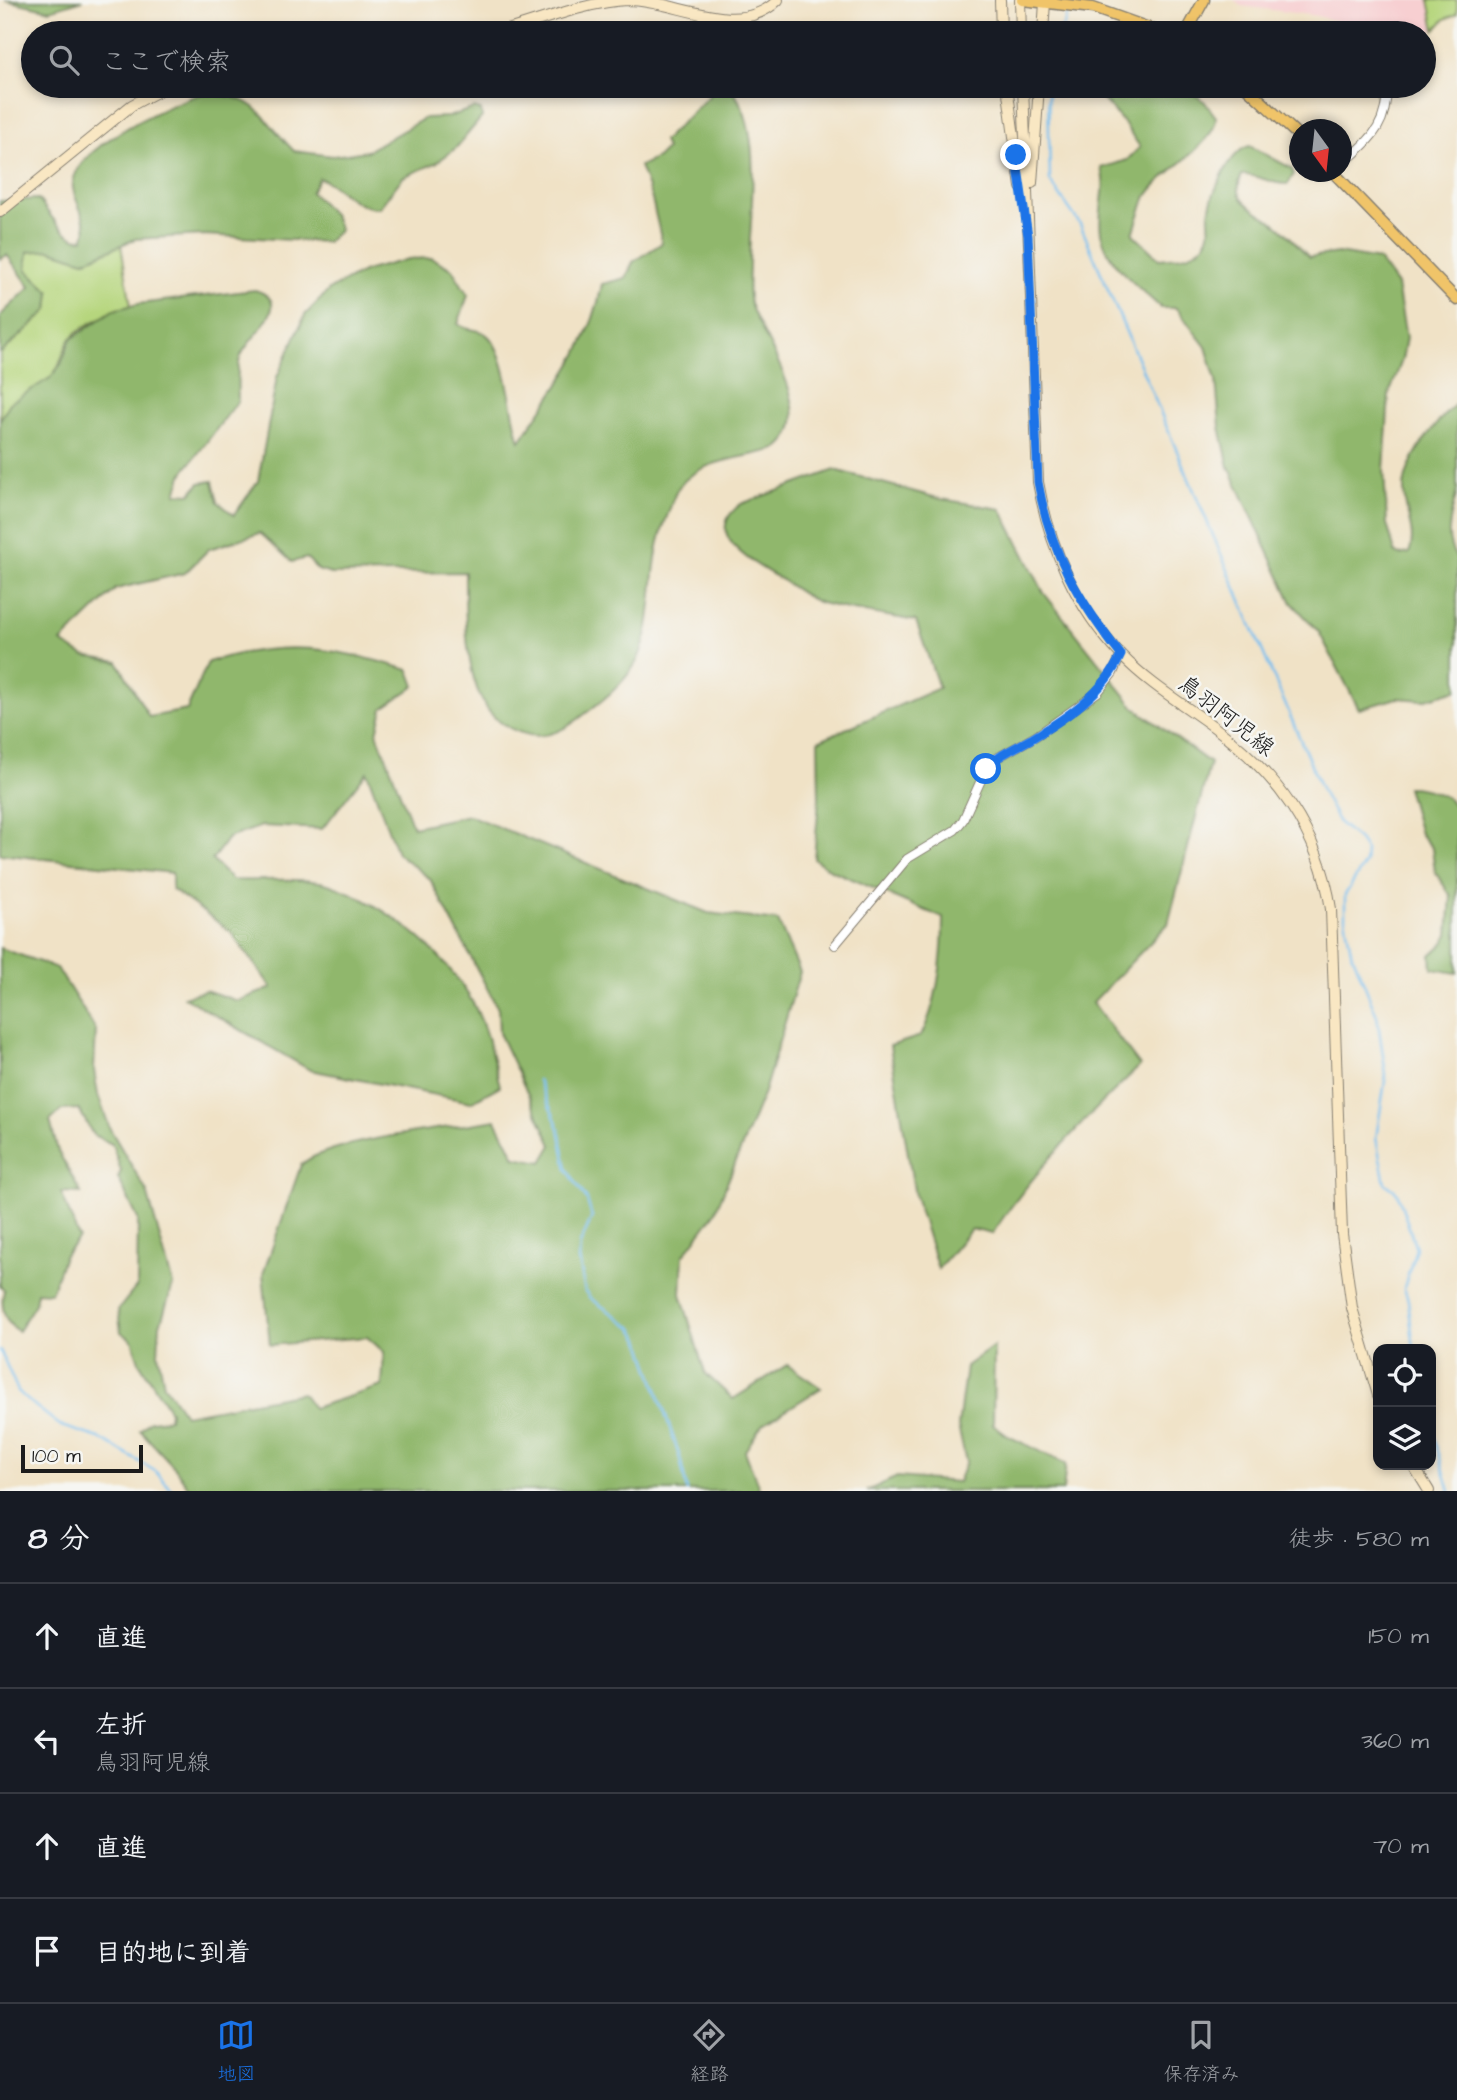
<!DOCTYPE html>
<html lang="ja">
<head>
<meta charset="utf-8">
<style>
	body { margin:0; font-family:"Architects Daughter","Klee One",sans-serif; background:#242831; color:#f1f3f6 }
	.controls { position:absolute; right:21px; bottom:21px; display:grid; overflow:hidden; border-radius:14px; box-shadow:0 4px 10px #0003 }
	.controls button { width:63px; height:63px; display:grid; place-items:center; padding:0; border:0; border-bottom:2px solid #363941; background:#171b24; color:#f1f3f6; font:35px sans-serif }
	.compass { position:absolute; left:1289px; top:119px; width:63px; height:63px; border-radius:50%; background:#171b24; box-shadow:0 4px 10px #0003; rotate:165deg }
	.scale { position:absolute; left:21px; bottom:18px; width:122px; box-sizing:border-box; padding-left:7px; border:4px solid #1c1c1c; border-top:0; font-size:19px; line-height:24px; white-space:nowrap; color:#1c1c1c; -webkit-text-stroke:5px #f6f6f2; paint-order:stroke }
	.stop { position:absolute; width:21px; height:21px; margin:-16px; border:5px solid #1a73e8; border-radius:50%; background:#fff }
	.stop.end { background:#1a73e8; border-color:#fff; box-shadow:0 2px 7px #0008 }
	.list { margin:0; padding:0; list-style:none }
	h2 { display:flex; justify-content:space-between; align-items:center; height:91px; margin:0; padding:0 28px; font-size:30px }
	h2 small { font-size:23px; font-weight:400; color:#9ea1a6 }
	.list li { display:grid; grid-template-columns:46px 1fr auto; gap:21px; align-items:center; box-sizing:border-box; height:105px; padding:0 28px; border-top:2px solid #363941 }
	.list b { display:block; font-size:26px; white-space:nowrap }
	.list p { margin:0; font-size:23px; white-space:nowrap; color:#9ea1a6 }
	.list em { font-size:23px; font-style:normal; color:#9ea1a6 }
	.icon { flex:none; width:38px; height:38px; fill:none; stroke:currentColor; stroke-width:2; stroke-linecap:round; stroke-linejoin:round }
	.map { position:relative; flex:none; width:1457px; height:1491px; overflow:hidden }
	.search { position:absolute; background:#171b24; box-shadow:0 4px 10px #0003; left:21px; right:21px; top:21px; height:77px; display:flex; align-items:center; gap:18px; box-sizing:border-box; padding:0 24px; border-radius:38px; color:#9ea1a6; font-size:26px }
	.sheet { height:511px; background:#171b24 }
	nav { display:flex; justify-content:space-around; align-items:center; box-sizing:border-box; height:98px; border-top:2px solid #363941; background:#171b24; font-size:19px; color:#9ea1a6 }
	nav a { display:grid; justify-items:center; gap:4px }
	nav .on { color:#1a73e8 }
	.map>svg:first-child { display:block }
	.built { fill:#f7cfd1 }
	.green { fill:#b6d67d; stroke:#69794c; stroke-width:2 }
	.forest { fill:#90b76c; stroke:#566a44; stroke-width:2 }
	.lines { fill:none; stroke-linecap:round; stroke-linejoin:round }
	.stream { stroke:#76beee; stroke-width:2.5 }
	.tertiary-casing { stroke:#867f71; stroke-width:10 }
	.secondary-casing { stroke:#867f71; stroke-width:12 }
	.trunk-casing { stroke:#867f71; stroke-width:13 }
	.tertiary { stroke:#fff; stroke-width:8 }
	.secondary { stroke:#f9e7c3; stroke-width:10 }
	.trunk { stroke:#f0c469; stroke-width:10 }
	.route { stroke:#1a73e8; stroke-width:9 }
	.labels { text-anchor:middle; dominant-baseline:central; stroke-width:5; stroke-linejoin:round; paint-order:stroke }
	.street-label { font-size:23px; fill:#1c1c1c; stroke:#f6f6f2 }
</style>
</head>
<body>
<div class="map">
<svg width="1457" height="1491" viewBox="0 0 1457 1491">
	<rect width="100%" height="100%" fill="#f6f6f2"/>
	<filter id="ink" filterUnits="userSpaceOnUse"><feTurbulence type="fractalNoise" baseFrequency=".0143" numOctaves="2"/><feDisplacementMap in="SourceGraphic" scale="14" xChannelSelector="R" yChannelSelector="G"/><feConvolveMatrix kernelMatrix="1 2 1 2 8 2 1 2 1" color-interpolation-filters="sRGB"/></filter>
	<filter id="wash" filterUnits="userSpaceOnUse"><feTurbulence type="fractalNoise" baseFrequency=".00686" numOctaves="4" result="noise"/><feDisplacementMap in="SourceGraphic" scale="28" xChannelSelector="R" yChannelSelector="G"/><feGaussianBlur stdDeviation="1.57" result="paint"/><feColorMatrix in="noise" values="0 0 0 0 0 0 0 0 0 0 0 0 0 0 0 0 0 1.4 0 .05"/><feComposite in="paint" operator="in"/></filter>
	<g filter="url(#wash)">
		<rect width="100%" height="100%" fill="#f0e2c6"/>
		<path class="built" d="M1234,0H1429L1435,30L1382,33L1317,16L1241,6Z"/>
		<g class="green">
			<path d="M1429,0H1457V14L1445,19L1435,30Z"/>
			<path d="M121,245L131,306C116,310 79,326 70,340C61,352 62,368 50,378C30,395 14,397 0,420V354L48,310L50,292L26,269L28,252L50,250L84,261Z"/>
		</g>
		<g class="forest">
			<path d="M5,0H83L50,10Z"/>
			<path d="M1091,86H1142L1159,94L1192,93L1204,101L1216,117C1217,144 1160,172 1146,198C1140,209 1137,223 1133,234L1159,259C1174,257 1194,257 1204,244C1213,233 1208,225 1209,213C1211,194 1231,149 1250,146L1291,168L1294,174L1288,184C1272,185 1258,174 1242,175C1228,202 1260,211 1276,224C1288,233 1298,246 1309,257L1338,253L1379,260L1397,285L1406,338L1402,360L1389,395L1384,470L1387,524L1395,552L1399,555L1409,553C1418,532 1403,511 1404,489C1405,460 1436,421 1457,403C1457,431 1457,463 1457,490C1453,512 1441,537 1457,558V690L1423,700L1397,698L1359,709L1319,632L1292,603L1229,467L1220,427L1216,380L1206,347L1176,308H1161C1139,287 1107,265 1101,233C1097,210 1108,191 1101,168L1127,160L1140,147L1123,122Z"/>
			<path d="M731,89C765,128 749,216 749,266C749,277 747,292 750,303C760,337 824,418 776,449C744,459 701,458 679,487C674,494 672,503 669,511C664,524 659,538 657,552C650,588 654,627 637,661C623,686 599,703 577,720C551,740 527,741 500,722C463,697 465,612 465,572L331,574L318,570L307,558L292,562L260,533L209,549L185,573L116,589L61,642L84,656L118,662L149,717L187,710L208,662C286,638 333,648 409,670L415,686L383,708L377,733L413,827L469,815L708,913L778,921L800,972L764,1092L715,1213L683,1256L681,1294L705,1373L733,1399L787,1365L821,1388L762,1425L745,1451L760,1491H191L176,1469L140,1430L150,1421L169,1419L170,1411L139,1362L132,1340L121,1332L118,1310L137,1286L138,1219L118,1178L121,1171L112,1144L93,1135L79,1109L62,1110L50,1121L58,1151L81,1193L61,1192L79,1238L64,1256L51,1293L37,1292L35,1304L18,1331C4,1323 0,1305 4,1290L0,1286V948L57,968L96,1030L94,1070L98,1095L110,1129L147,1192L173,1285L160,1325L158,1353L164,1385L185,1415L302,1393L313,1408L382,1386L384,1352L367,1337L270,1345L263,1274L301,1165C328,1139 454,1128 496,1120L515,1157L542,1162L552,1145L499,1033L498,1009L430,879L397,853L367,772L322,829L262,826L228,838L212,860L232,880C256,881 307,877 328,884C386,904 445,951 474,1005C487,1030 493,1059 500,1086L471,1102L310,1070L184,997L205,990L238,1001L272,988L230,931L172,889V873L0,854V420L10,403L50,378L61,364L70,340L113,310L138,304L255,290C298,303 248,335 240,358C236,372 238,387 238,401L183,473L176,493L190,494L200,483L213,481L218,502L234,515L258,481L277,377L305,315L330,289L365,271L408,259L432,258L452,269L468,295L458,324C467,331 475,328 484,333C507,345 511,417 520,441C555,389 591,347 602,284L626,278L633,262L662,243L652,199L640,166L657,158L666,149L663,141L714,91Z"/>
			<path d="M201,94C260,95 256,112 294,151L333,156L367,151L425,118L448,117L474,108L481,110L482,117L456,148L436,163L403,177L379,208C352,208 342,187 319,178L311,192L333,214L340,230L327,242L204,235L135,239L84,261L50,250L28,252L26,269L50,292L48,310L0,354V316L30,287L7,255L0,259V201L38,199C49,212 64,240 83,239C92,225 75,204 73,188C68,149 170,104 201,94Z"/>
			<path d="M835,470L941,499L1001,509L1044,593L1135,708L1210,763L1168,924L1092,1003L1140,1066C1085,1118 1034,1171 992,1234L971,1229L938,1269L915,1196L890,1046L921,1036C939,1000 943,958 943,918L831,870L814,859L819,799L818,741L939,688L916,621C885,615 852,611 821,603C807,599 792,586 780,579C754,563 699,535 741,504Z"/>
			<path d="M1407,787C1423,787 1452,794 1457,811V973L1432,969L1431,955L1444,943L1448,935L1451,896L1435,872L1432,848L1420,834Z"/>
			<path d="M994,1346L993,1425L1008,1436L1066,1464L1063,1491H867L897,1477L958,1482L966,1462L958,1426L966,1366Z"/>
		</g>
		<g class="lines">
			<g class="stream">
				<path d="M1057,33L1064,25L1067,13"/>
				<path d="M1048,86L1050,181L1080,224L1324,795L1339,823L1359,840L1366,851L1365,863L1345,895V918L1351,951L1377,1016L1386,1075L1376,1138L1385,1183L1397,1192L1416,1248L1404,1288L1408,1300L1414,1349"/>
				<path d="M538,1080L559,1128L567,1169L587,1200L592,1217L580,1244L579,1259L585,1291L590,1298L632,1327L640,1339L680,1458L687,1491"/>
				<path d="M0,1350L18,1391L26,1399L61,1426L99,1438L155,1471L173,1491"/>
				<path d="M1431,1384L1433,1434L1450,1491"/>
			</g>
		</g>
	</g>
	<g filter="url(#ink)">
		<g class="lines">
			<g class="tertiary-casing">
				<g id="tertiary">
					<path d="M1342,165C1371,138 1387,128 1387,86"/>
					<path d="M835,945L907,859L955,830L963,820L986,769L995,759L1036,736L1098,692L1113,673L1121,655"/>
				</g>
			</g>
			<g class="secondary-casing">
				<g id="secondary">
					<path d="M1000,0L1001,33"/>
					<path d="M1020,0L1021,33"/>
					<path d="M497,33C538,22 585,2 628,0C677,0 738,40 778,0"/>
					<path d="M1043,33L1045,2"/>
					<path d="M1007,86L1021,187"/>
					<path d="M1023,86L1038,482C1049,545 1076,609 1122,656C1149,684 1183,704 1214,727C1277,774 1319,831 1331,909L1342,1234L1352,1308L1378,1395"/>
					<path d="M1032,183L1039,86"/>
					<path d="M0,212L132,105L168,86"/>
					<path d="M1413,1465L1429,1491"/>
				</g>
			</g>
			<g class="trunk-casing">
				<g id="trunk">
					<path d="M1022,0L1093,8L1163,33"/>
					<path d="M1186,33L1204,0"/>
					<path d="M1245,86L1300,137"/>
					<path d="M1333,172L1457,300"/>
				</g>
			</g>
			<use href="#tertiary" class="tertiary"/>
			<use href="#secondary" class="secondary"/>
			<use href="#trunk" class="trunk"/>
		</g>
	</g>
	<g class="lines" filter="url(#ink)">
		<path class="route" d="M986,769C998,755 1015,748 1031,739C1066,718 1104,693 1121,655C1078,600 1050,552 1038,482L1028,236L1016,155"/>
	</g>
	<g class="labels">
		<g class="street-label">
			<text transform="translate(1226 716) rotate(38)">鳥羽阿児線</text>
		</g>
	</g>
</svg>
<div class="controls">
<button><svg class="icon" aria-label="locate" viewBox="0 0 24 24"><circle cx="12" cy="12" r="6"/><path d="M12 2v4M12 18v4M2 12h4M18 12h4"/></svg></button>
<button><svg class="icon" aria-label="layers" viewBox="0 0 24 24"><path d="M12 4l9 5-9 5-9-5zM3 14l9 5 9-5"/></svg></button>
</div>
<svg class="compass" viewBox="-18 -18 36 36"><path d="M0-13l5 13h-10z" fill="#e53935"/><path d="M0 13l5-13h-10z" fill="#9ea1a6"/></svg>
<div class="scale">100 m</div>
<div class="stop" style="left:986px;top:769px"></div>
<div class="stop end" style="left:1016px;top:155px"></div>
<div class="search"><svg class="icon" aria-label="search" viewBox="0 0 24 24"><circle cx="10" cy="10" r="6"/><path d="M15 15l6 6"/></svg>ここで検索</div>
</div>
<section class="sheet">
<h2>8 分<small>徒歩 · 580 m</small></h2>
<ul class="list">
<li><svg class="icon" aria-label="ahead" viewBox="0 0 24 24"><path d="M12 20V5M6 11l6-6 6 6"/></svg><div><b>直進</b></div><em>150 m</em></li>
<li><svg class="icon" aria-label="left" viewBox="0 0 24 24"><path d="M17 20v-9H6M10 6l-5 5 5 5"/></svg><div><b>左折</b><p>鳥羽阿児線</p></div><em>360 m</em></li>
<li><svg class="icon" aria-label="ahead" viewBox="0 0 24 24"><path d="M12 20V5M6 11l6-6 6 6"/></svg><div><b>直進</b></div><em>70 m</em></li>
<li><svg class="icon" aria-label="arrive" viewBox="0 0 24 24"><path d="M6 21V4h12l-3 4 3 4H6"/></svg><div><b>目的地に到着</b></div></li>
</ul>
</section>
<nav>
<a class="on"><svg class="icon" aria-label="map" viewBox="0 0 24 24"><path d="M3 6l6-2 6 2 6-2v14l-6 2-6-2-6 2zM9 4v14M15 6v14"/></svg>地図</a>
<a><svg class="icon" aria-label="directions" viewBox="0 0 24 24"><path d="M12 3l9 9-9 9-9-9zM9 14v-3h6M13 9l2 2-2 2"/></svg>経路</a>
<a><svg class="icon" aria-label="saved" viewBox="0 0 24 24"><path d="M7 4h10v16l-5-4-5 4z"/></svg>保存済み</a>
</nav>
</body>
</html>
